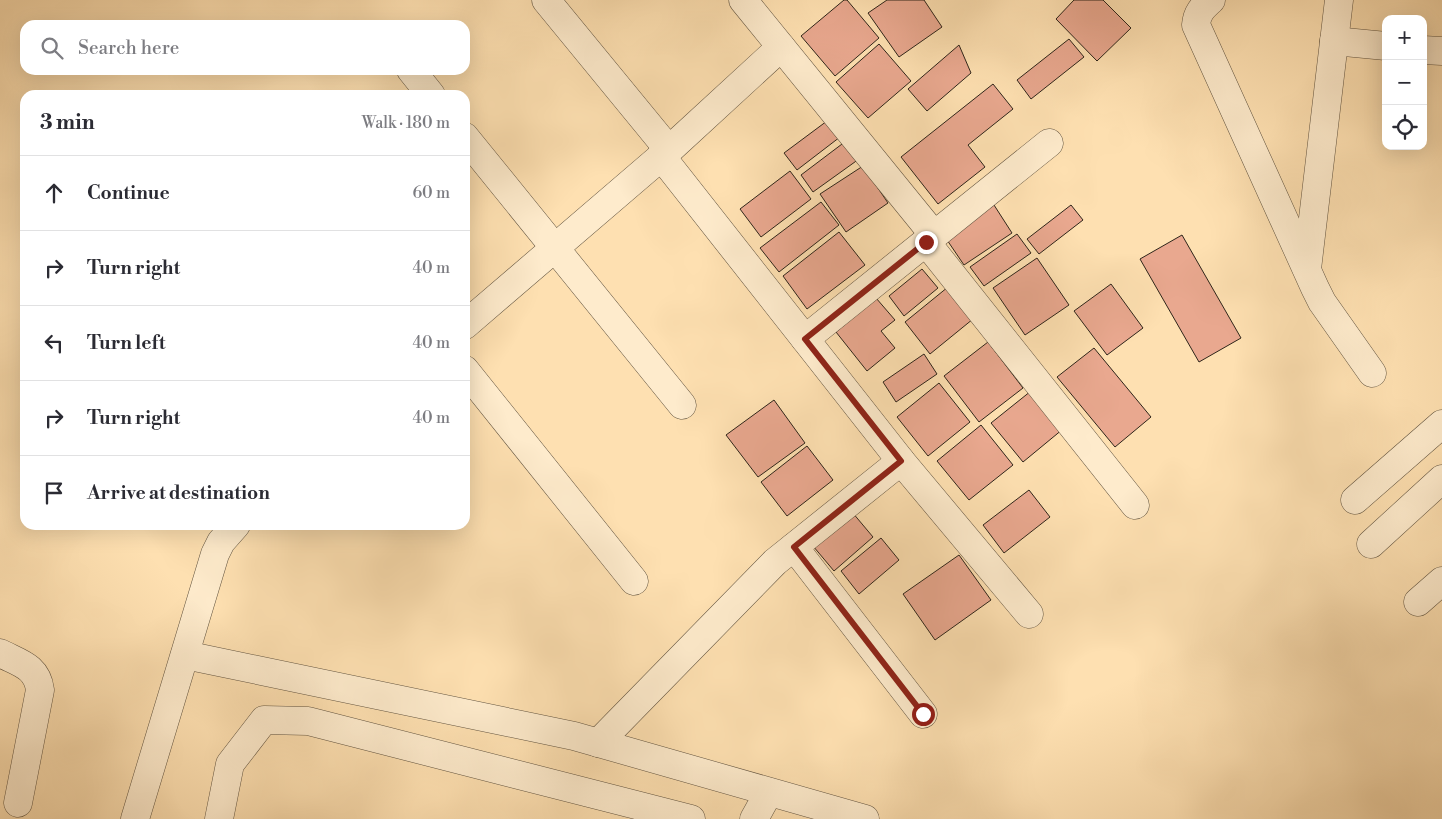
<!DOCTYPE html>
<html lang="en">
<head>
<meta charset="utf-8">
<style>
	body { margin:0; font-family:"Libre Bodoni",serif; background:#f7f7f7; color:#2b2b33 }
	.controls { position:absolute; right:15px; top:15px; display:grid; overflow:hidden; border-radius:10px; box-shadow:0 5px 20px #0002 }
	.controls button { width:45px; height:45px; display:grid; place-items:center; padding:0; border:0; border-bottom:1px solid #e1e1e2; background:#fff; color:#2b2b33; font:25px sans-serif }
	.stop { position:absolute; width:15px; height:15px; margin:-11px; border:4px solid #8f2418; border-radius:50%; background:#fff }
	.stop.end { background:#8f2418; border-color:#fff; box-shadow:0 1px 5px #0008 }
	.list { margin:0; padding:0; list-style:none }
	h2 { display:flex; justify-content:space-between; align-items:center; height:65px; margin:0; padding:0 20px; font-size:21px }
	h2 small { font-size:16px; font-weight:400; color:#7c7c81 }
	.list li { display:grid; grid-template-columns:32px 1fr auto; gap:15px; align-items:center; box-sizing:border-box; height:75px; padding:0 20px; border-top:1px solid #e1e1e2 }
	.list b { display:block; font-size:19px; white-space:nowrap }
	.list em { font-size:16px; font-style:normal; color:#7c7c81 }
	.icon { flex:none; width:28px; height:28px; fill:none; stroke:currentColor; stroke-width:2; stroke-linecap:round; stroke-linejoin:round }
	.map { position:relative; flex:none; width:1442px; height:819px; overflow:hidden }
	.search { position:absolute; background:#fff; box-shadow:0 5px 20px #0002; left:20px; top:20px; width:450px; height:55px; display:flex; align-items:center; gap:12px; box-sizing:border-box; padding:0 18px; border-radius:15px; color:#7c7c81; font-size:19px }
	.panel { position:absolute; background:#fff; box-shadow:0 5px 20px #0002; left:20px; top:90px; width:450px; height:440px; border-radius:15px }
	.map>svg:first-child { display:block }
	.building { fill:#e9a88f; stroke:#2e251a }
	.lines { fill:none; stroke-linecap:round; stroke-linejoin:round }
	.minor-casing { stroke:#625440; stroke-width:29 }
	.minor { stroke:#feebcc; stroke-width:28 }
	.route { stroke:#8f2418; stroke-width:6 }
</style>
</head>
<body>
<div class="map">
<svg width="1442" height="819" viewBox="0 0 1442 819">
	<rect width="100%" height="100%" fill="#fee0b1"/>
	<filter id="stains"><feTurbulence type="fractalNoise" baseFrequency=".004" numOctaves="4"/><feColorMatrix values="0 0 0 0 .2 0 0 0 0 .09 0 0 0 0 .02 0 0 0 .5 -.17"/></filter>
	<radialGradient id="worn" r=".72"><stop offset=".6" stop-color="#630" stop-opacity="0"/><stop offset="1" stop-color="#630" stop-opacity=".3"/></radialGradient>
	<g class="building">
		<path d="M844,0H847L879,38L835,76L801,36Z"/>
		<path d="M887,0H924L942,27L899,57L868,13Z"/>
		<path d="M1074,0H1103L1131,28L1097,61L1056,19Z"/>
		<path d="M1069,39L1084,57L1031,99L1017,80Z"/>
		<path d="M879,44L911,81L868,118L836,82Z"/>
		<path d="M959,45L971,73L927,111L908,89Z"/>
		<path d="M993,84L1013,109L968,145L985,167L938,204L901,157Z"/>
		<path d="M827,121L840,137L797,170L784,153Z"/>
		<path d="M846,141L859,159L813,192L801,175Z"/>
		<path d="M863,166L888,203L846,232L820,194Z"/>
		<path d="M790,171L811,199L761,237L740,209Z"/>
		<path d="M821,202L839,225L779,272L760,248Z"/>
		<path d="M994,205L1012,233L964,265L945,237Z"/>
		<path d="M1071,205L1083,220L1039,254L1027,239Z"/>
		<path d="M839,232L865,265L807,309L783,276Z"/>
		<path d="M1017,234L1031,253L984,286L970,267Z"/>
		<path d="M1182,235L1241,338L1199,362L1140,259Z"/>
		<path d="M1037,258L1069,305L1025,335L993,288Z"/>
		<path d="M922,269L938,288L904,316L889,296Z"/>
		<path d="M1111,284L1143,328L1107,355L1074,311Z"/>
		<path d="M948,287L973,319L930,354L905,322Z"/>
		<path d="M876,298L895,320L881,331L895,348L867,371L836,332Z"/>
		<path d="M988,342L1023,388L979,422L944,376Z"/>
		<path d="M1094,348L1151,417L1115,447L1057,377Z"/>
		<path d="M924,354L937,374L896,402L883,382Z"/>
		<path d="M939,383L970,422L928,456L897,417Z"/>
		<path d="M1031,391L1063,429L1023,462L991,423Z"/>
		<path d="M774,400L805,443L758,477L726,435Z"/>
		<path d="M981,425L1013,465L969,500L937,461Z"/>
		<path d="M807,446L833,480L787,516L761,482Z"/>
		<path d="M1029,490L1050,517L1004,553L983,525Z"/>
		<path d="M852,512L873,537L834,571L813,546Z"/>
		<path d="M881,538L899,560L859,594L841,571Z"/>
		<path d="M959,555L991,600L935,640L903,594Z"/>
	</g>
	<g class="lines">
		<g class="minor-casing">
			<g id="minor">
				<path d="M546,0L669,150"/>
				<path d="M743,0L934,235"/>
				<path d="M1211,0C1202,8 1197,13 1196,25L1315,288L1322,302L1372,373"/>
				<path d="M1334,41L1386,46"/>
				<path d="M1423,50L1442,51"/>
				<path d="M411,70L431,95"/>
				<path d="M465,137L682,405"/>
				<path d="M661,156L901,461L1029,614"/>
				<path d="M926,242L1135,505"/>
				<path d="M1307,269L1339,0"/>
				<path d="M465,325L669,150L781,47"/>
				<path d="M805,339L1049,143"/>
				<path d="M465,370L634,581"/>
				<path d="M1355,500L1442,424"/>
				<path d="M1371,544L1442,479"/>
				<path d="M794,547L923,714"/>
				<path d="M1418,602L1442,581"/>
				<path d="M0,653C19,663 37,666 40,690L18,803"/>
				<path d="M185,655L574,736L865,819"/>
				<path d="M598,743L775,562L901,461"/>
				<path d="M135,819L215,554L221,542L236,525"/>
				<path d="M219,819L230,764L264,720L308,721L691,819"/>
				<path d="M754,819L769,792"/>
			</g>
		</g>
		<use href="#minor" class="minor"/>
	</g>
	<g class="lines">
		<path class="route" d="M923,714L794,547L901,461L805,339L926,242"/>
	</g>
	<rect width="100%" height="100%" filter="url(#stains)"/>
	<rect width="100%" height="100%" fill="url(#worn)"/>
</svg>
<div class="controls">
<button>+</button>
<button>−</button>
<button><svg class="icon" aria-label="locate" viewBox="0 0 24 24"><circle cx="12" cy="12" r="6"/><path d="M12 2v4M12 18v4M2 12h4M18 12h4"/></svg></button>
</div>
<div class="stop" style="left:923px;top:714px"></div>
<div class="stop end" style="left:926px;top:242px"></div>
<div class="search"><svg class="icon" aria-label="search" viewBox="0 0 24 24"><circle cx="10" cy="10" r="6"/><path d="M15 15l6 6"/></svg>Search here</div>
<section class="panel">
<h2>3 min<small>Walk · 180 m</small></h2>
<ul class="list">
<li><svg class="icon" aria-label="ahead" viewBox="0 0 24 24"><path d="M12 20V5M6 11l6-6 6 6"/></svg><div><b>Continue</b></div><em>60 m</em></li>
<li><svg class="icon" aria-label="right" viewBox="0 0 24 24"><path d="M7 20v-9h11M14 6l5 5-5 5"/></svg><div><b>Turn right</b></div><em>40 m</em></li>
<li><svg class="icon" aria-label="left" viewBox="0 0 24 24"><path d="M17 20v-9H6M10 6l-5 5 5 5"/></svg><div><b>Turn left</b></div><em>40 m</em></li>
<li><svg class="icon" aria-label="right" viewBox="0 0 24 24"><path d="M7 20v-9h11M14 6l5 5-5 5"/></svg><div><b>Turn right</b></div><em>40 m</em></li>
<li><svg class="icon" aria-label="arrive" viewBox="0 0 24 24"><path d="M6 21V4h12l-3 4 3 4H6"/></svg><div><b>Arrive at destination</b></div></li>
</ul>
</section>
</div>
</body>
</html>
